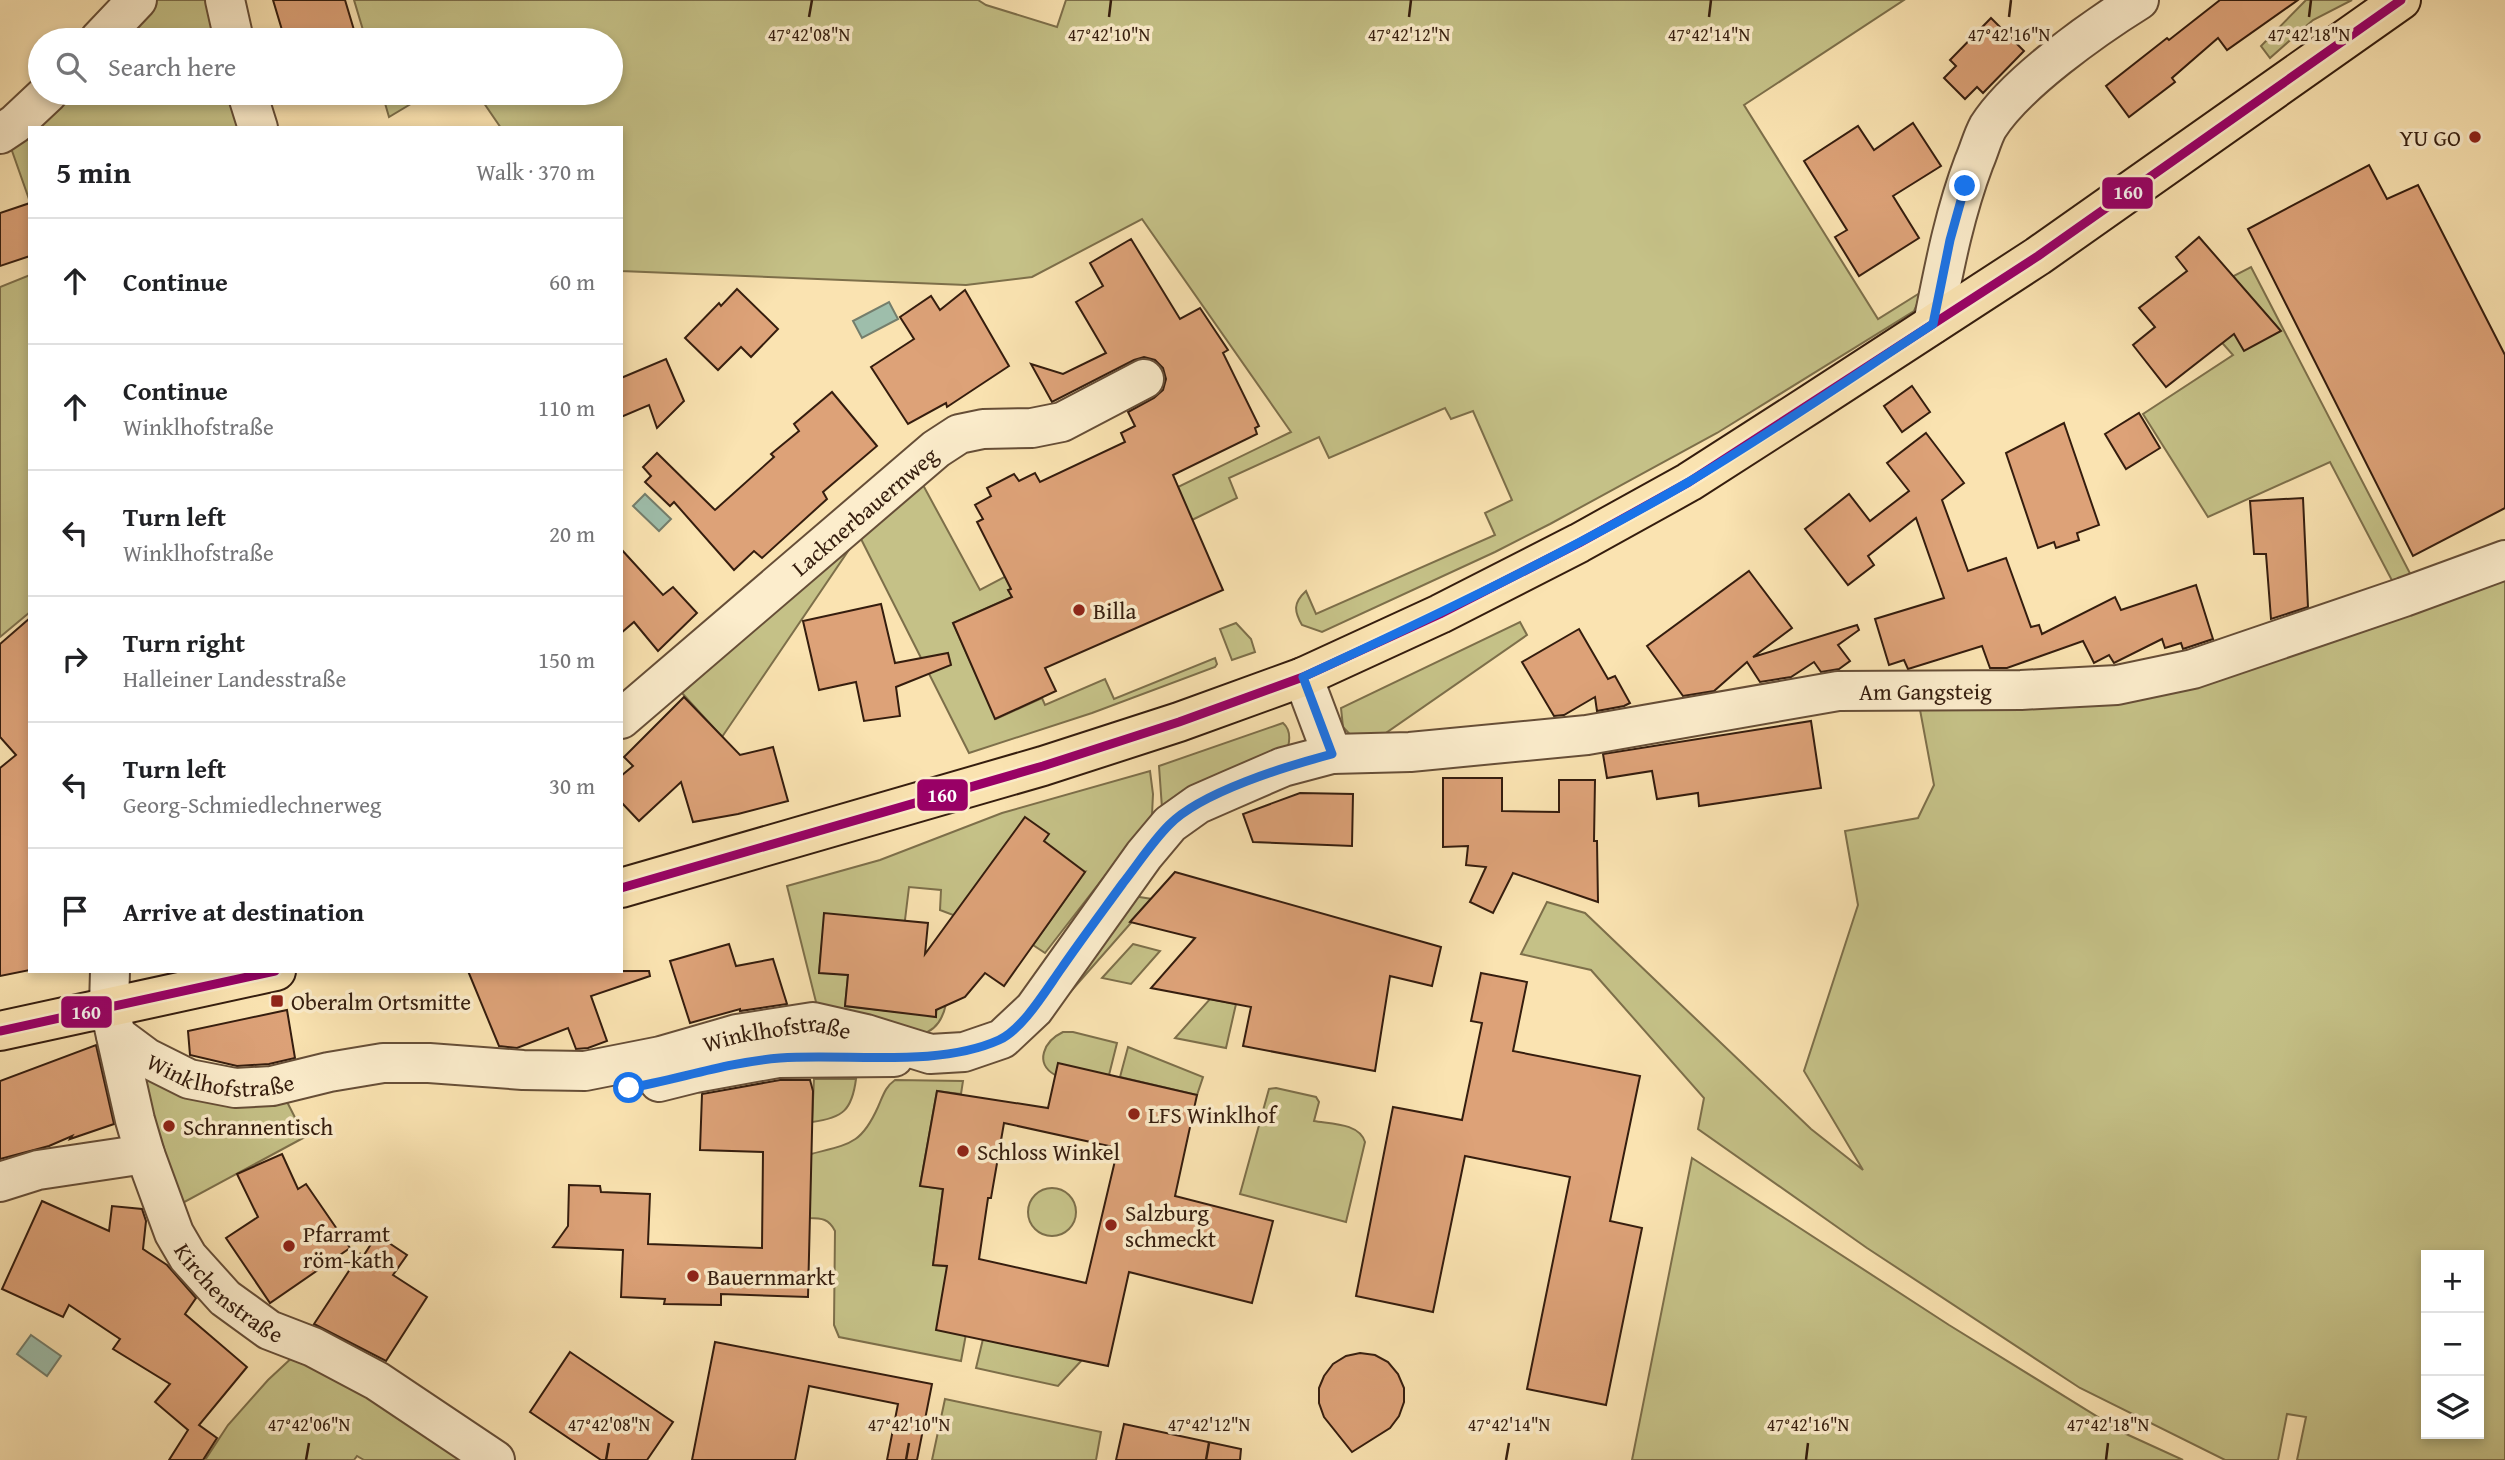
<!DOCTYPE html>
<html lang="en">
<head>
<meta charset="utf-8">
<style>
	body { margin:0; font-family:"Gentium Book Plus",serif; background:#f2f2f2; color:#202124 }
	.controls { position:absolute; right:21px; bottom:21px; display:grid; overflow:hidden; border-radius:0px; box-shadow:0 4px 10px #0003 }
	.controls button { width:63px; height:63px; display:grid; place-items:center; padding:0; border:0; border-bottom:2px solid #e0e0e0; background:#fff; color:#202124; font:35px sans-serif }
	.stop { position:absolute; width:21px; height:21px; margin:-16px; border:5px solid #1a73e8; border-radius:50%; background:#fff }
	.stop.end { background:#1a73e8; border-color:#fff; box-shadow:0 2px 7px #0008 }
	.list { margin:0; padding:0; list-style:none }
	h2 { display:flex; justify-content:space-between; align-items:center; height:91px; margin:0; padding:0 28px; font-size:30px }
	h2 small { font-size:23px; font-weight:400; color:#757577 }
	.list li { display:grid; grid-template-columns:46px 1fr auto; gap:21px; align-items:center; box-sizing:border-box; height:126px; padding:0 28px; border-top:2px solid #e0e0e0 }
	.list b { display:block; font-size:26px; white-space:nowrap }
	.list p { margin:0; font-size:23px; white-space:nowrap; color:#757577 }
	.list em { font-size:23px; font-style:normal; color:#757577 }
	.icon { flex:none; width:38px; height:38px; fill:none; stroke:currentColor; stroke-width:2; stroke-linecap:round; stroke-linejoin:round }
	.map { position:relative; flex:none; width:2505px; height:1460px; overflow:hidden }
	.search { position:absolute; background:#fff; box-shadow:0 4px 10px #0003; left:28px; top:28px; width:595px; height:77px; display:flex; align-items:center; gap:18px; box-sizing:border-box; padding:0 24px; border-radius:38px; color:#757577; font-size:26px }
	.panel { position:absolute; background:#fff; box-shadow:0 4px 10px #0003; left:28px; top:126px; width:595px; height:847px; border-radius:0px }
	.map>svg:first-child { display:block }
	.green { fill:#c5c187; stroke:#7d6f4a; stroke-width:2; fill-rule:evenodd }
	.water { fill:#9ebeab; stroke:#747e6c; stroke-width:2 }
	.building { fill:#dda278; stroke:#351d0e; stroke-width:2; fill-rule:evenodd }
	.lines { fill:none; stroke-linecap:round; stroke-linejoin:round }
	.minor-casing { stroke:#664e37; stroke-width:42 }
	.major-casing { stroke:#351d0e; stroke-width:42 }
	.minor { stroke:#fcedcc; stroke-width:38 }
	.major { stroke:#fae3b1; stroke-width:38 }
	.bus-1-casing { stroke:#fcedcc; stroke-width:14 }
	.bus-1 { stroke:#906; stroke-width:9 }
	.route { stroke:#1a73e8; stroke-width:9 }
	.ticks { fill:none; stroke:#351d0e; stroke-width:2.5 }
	.poi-dot { fill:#8f2418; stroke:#fcedcc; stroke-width:2.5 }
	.labels { text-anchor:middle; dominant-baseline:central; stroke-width:7; stroke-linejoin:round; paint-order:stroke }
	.poi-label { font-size:23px; fill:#351d0e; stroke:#fcedcc; text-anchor:start }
	.street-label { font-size:23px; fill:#351d0e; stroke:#fcedcc }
	.ticks-label { font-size:18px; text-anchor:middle; fill:#351d0e; stroke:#fcedcc; stroke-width:7; stroke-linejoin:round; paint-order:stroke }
	.line-badge { stroke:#fcedcc; stroke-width:2.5 }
	.badge-label { font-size:19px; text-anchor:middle; font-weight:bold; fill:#fff }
</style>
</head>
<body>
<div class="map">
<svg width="2505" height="1460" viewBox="0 0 2505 1460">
	<rect width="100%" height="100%" fill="#fae3b1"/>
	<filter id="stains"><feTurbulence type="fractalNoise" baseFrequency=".00286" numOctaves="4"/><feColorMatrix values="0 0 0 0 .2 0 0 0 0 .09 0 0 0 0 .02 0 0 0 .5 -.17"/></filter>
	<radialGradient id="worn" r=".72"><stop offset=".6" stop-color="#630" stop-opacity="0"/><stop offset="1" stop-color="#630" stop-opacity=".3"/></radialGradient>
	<g class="green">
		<path d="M156,0H213L224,40H117Z"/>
		<path d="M354,0H978L986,5L1057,27L1066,0H1904L1744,105L1878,319L1923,291L1914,311L1717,433L1550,524L1495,552L1322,632L1302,625C1294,611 1293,603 1306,591L1316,614L1495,535L1485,513L1512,500L1473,411L1451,419L1445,408L1329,458L1319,437L1229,478L1237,498L1192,520L1009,590L1012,597L953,623L996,719L1042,698L1045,705L1105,679L1114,699L1215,658L1217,664L1215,667L1092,713L969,753L859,535L722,737L682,693L859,535L923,485L980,590L1139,506L1291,432L1142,219L1032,277L966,285L621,271V128H501L477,93H611V40H366Z"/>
		<path d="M2306,0H2352L2313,20L2270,58L2261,46Z"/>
		<path d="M67,93H239L244,128H31Z"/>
		<path d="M382,93H429L389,117Z"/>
		<path d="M30,129V202L11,148Z"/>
		<path d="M2251,267L2415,583L2397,590L2330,462L2208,517L2143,414L2233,355L2185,301Z"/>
		<path d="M30,275V612L0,637V287Z"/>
		<path d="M2505,572V1460H2297L2306,1417L2287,1414L2278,1460H2225L2080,1388L1867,1248L1698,1129L1704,1098L1591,970L1521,954L1547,902L1585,913L1811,1129L1863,1170L1804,1071L1858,905L1845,831L1918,818L1934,785L1918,699L2117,696ZM2426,1255H2479V1434H2426Z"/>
		<path d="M1520,622L1527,635L1386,733L1384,739L1357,742L1343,727L1341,708Z"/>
		<path d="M1236,623L1251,639L1255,652L1232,660L1220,629Z"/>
		<path d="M1283,723C1290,729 1290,739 1288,747L1162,808L1159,766Z"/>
		<path d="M1150,771L1153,794L1152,815L1045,953L1033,945L1085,872L953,915L940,910L941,890L909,887L904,928L825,914L819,972L848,975L845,1006L936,1016L937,1005L946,1004C943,1018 936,1031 921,1034L820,1018L787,886L880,860L1002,813Z"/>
		<path d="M1133,896L1152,899L1072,990V979Z"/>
		<path d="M1133,944L1160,951L1131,984L1102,978Z"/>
		<path d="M1210,999L1236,1004L1226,1048L1175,1038Z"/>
		<path d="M1063,1032H1073L1117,1043L1109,1075H1055C1034,1063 1044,1041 1063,1032Z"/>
		<path d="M1128,1047L1203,1077L1197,1095L1120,1077Z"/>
		<path d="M142,1075L284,1096L305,1137L177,1206Z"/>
		<path d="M814,1079H856C852,1110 843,1118 812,1122Z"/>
		<path d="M895,1080L963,1081L961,1094L937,1091L920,1186L943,1189L933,1265L978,1269L961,1361L839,1337L834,1325L835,1231C829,1219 822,1218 809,1218L811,1154C849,1144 861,1145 878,1107C883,1096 885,1087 895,1080Z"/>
		<path d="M1276,1088L1316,1097L1319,1102L1314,1121C1331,1124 1359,1123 1365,1142L1346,1222L1240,1194L1269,1089Z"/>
		<path d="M1692,1158L1949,1325L2124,1433L2183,1460H1632Z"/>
		<circle cx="1052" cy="1212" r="24"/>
		<path d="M983,1339L1082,1360L1058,1386L976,1368Z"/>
		<path d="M297,1353L476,1460H364L357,1456L354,1460H205L228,1425L268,1380Z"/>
		<path d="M945,1399L1101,1432L1096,1460H932Z"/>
	</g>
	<g class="water">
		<path d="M889,302L898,319L862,338L853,321Z"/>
		<path d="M645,494L671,519L659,531L633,506Z"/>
		<path d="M31,1335L61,1356L47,1376L17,1354Z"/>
	</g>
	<g class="building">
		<path d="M273,0H345L357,40H285Z"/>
		<path d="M2220,0H2298L2227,50L2218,38L2172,78L2175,82L2129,117L2106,86L2167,38L2169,40Z"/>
		<path d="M1991,18L2024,51L1983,93L1977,87L1965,99L1944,78L1956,66L1950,60Z"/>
		<path d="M1913,123L1941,166L1893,196L1919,238L1859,276L1835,237L1847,230L1804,161L1858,126L1874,150Z"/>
		<path d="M2369,165L2387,199L2418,185L2505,355V508L2413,556L2248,229Z"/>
		<path d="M30,203V256L0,266V213Z"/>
		<path d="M2199,237L2281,331L2244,351L2234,334L2166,387L2133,345L2155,327L2139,308L2187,271L2176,257Z"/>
		<path d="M1131,239L1180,319L1200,308L1228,350L1223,353L1259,426L1255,428L1257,434L1173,475L1223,590L1045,668L1056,691L995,719L953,623L1012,597L1008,590L1011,589L977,522L983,519L975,505L991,496L987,488L1014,474L1019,481L1035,473L1040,482L1125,442L1121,433L1135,426L1128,412L1154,398L1163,390L1166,379L1163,368L1155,360L1144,357L1134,360L1052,402L1031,364L1063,374L1106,353L1076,302L1103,286L1090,263Z"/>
		<path d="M737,289L778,329L751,357L741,347L718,370L685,338L719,303L721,306Z"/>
		<path d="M965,290L1009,366L947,407L946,403L908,424L871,367L914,339L900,317L931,296L940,310Z"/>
		<path d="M666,359L684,401L657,428L649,405L621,417V378Z"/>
		<path d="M1912,386L1930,412L1902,432L1884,406Z"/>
		<path d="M832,392L877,446L823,492L827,499L762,558L754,551L734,570L674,502L670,506L645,482L651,476L643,467L657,453L715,510L774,457L771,454L799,431L794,424Z"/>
		<path d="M2139,413L2160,448L2126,469L2105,434Z"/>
		<path d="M2064,423L2099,525L2077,533L2079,540L2056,548L2054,542L2038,548L2006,453Z"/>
		<path d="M1926,433L1964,483L1942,500L1968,571L2006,558L2031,627L2039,625L2042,634L2115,597L2121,610L2196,585L2213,639L2183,649L2181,643L2165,648L2162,639L2114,663L2109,655L2094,663L2083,641L2007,668H1990L1982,646L1908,669L1904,660L1889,665L1875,619L1944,598L1916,518L1868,556L1874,565L1848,585L1805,529L1849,494L1870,521L1909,491L1887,463Z"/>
		<path d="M2303,498L2308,607L2271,619L2266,554H2254L2250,501Z"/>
		<path d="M621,549L663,595L673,587L697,613L658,651L634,622L621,633Z"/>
		<path d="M1749,571L1792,628L1753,657L1857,625L1859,630L1838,645L1850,661L1839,669L1821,672L1814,662L1791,677L1760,682L1747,662L1714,691L1683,696L1647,646Z"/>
		<path d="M881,604L895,663L948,653L951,665L896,687L900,716L864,721L856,682L819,690L803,621Z"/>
		<path d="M30,618V970L0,976V768L16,755L0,737V644Z"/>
		<path d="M1579,629L1608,679L1615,676L1630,703L1624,706L1597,711L1595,697L1564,715L1554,716L1522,662Z"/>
		<path d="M684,697L740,755L773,747L788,801L738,814L693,822L681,782L639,821L621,802V776L633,766L624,757Z"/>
		<path d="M1811,721L1821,788L1699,806L1698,793L1657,799L1652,771L1607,778L1603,754Z"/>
		<path d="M1443,778H1502V811L1559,812V780H1595L1594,841H1597L1598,902L1513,873L1493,913L1470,902L1486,867L1466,865L1468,846L1443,847Z"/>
		<path d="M1300,793L1353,794L1352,846L1253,842L1243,814Z"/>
		<path d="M1025,817L1049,834L1044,841L1085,872L1004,986L985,973L965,997L936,1010V1017L845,1006L848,975L819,973L824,913L928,923L925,954Z"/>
		<path d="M1175,872L1441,947L1432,986L1390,976L1375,1071L1243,1046L1251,1007L1151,988L1195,938L1130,922Z"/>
		<path d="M729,944L736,966L773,959L787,1004L740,1011V1009L690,1023L670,961Z"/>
		<path d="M468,971H649L650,976L591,996L607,1041L588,1048L576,1049L568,1028L517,1048L499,1046Z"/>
		<path d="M1481,973L1527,982L1513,1051L1640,1076L1610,1221L1642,1228L1606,1405L1527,1389L1570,1177L1465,1156L1433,1312L1356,1296L1393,1107L1462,1120L1482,1023L1471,1021Z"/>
		<path d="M287,1010L295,1058L269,1064L237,1066L190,1055L188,1031Z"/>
		<path d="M96,1045L114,1124L70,1139L72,1136L49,1146L0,1159V1081Z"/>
		<path d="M1058,1063L1197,1095L1175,1196L1273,1221L1252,1303L1129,1272L1108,1366L936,1330L947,1266L933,1265L943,1189L920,1186L937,1091L1048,1108ZM1004,1123L1118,1148L1086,1283L979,1259L988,1198H991Z"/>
		<path d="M780,1080H810L813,1091L808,1297L721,1294V1305L664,1304L665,1299L621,1297L623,1250L553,1247L568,1226L569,1185L600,1186L601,1192L650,1194L648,1244L762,1248L763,1152L700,1150L702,1094Z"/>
		<path d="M282,1154L298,1189L306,1184L350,1248L270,1303L226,1238L258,1217L237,1174Z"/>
		<path d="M42,1201L109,1231L112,1206L142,1209L146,1221L143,1249L167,1265L196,1298L185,1314L247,1367L199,1425L217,1438L203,1460H169L188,1430L155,1402L170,1384L113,1349L120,1339L69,1305L63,1317L2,1289Z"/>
		<path d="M377,1235L407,1255L393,1275L427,1297L386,1361L314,1324L360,1254L362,1258Z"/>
		<path d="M715,1342L932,1384L917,1460H887L898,1404L809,1386L795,1460H692Z"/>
		<path d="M570,1352L673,1422L647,1460H601L530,1412Z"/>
		<path d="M1360,1353L1375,1355L1388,1362L1398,1374L1404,1388V1402L1399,1416L1390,1428L1352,1452L1324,1417L1319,1403V1388L1324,1376L1333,1364L1346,1356Z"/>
		<path d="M1124,1424L1241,1449L1240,1460H1116Z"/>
	</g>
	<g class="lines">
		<g class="minor-casing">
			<g id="minor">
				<path d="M225,0L234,40"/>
				<path d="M99,40L137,0"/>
				<path d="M247,93L258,128"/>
				<path d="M0,134L15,124L48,93"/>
				<path d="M1933,324C1944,269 1954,215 1974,162C1979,151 1982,138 1988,127C2016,83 2094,28 2139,0"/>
				<path id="s1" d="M621,719L936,449L959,434L983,429L1032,428L1062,422L1144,379"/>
				<path id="s2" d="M1332,754L1410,752L1587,735L1838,691L2021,690L2117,685L2193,669L2404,597L2505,560"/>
				<path id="s3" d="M110,971L109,1005L135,1120L145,1154L174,1233L188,1257L225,1298L269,1330L313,1347L377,1381L495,1460"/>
				<path id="s4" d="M116,1035L147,1058L189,1079L235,1088L272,1086L329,1072L383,1063H429L523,1070L585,1071L661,1056L737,1034L813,1022L866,1034L930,1054L964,1052L1002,1039L1034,1009L1144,855L1170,824L1198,804L1230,790L1283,767L1332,754L1303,677"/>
				<path d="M659,1082L695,1073L778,1058L894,1057"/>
				<path d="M0,1182L38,1170L145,1154"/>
			</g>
		</g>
		<g class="major-casing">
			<g id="major">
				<path d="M621,888L1043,766L1179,722L1303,677L1440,614L1579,543L1689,482L1812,403L2038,256L2401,0"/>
				<path d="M0,1031L276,971"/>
			</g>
		</g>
		<use href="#minor" class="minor"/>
		<use href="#major" class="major"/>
		<g class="bus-1-casing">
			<g id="bus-1">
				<path d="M621,888L1043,766L1179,722L1303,677L1440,614L1579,543L1689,482L2038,256L2401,0"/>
				<path d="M0,1031L275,971"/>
			</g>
		</g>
		<use href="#bus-1" class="bus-1"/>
	</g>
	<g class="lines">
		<path class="route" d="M629,1088C679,1079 729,1062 780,1058C847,1053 937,1068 999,1040C1023,1029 1046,990 1061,969C1081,940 1102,912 1123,883C1138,864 1152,842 1169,825C1201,792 1287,766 1332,754L1303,677C1433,617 1563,555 1687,483C1771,433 1852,377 1933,324L1950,240L1965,186"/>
	</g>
	<path class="ticks" d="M809,17L812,0M1109,17L1111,0M1409,17L1411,0M1709,17L1711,0M2009,17L2011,0M2309,17L2311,0M306,1460L309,1443M606,1460L609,1443M906,1460L909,1443M1206,1460L1209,1443M1506,1460L1509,1443M1806,1460L1808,1443M2106,1460L2108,1443"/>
	<g class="poi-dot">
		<circle cx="2475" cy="137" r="7"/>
		<circle cx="1079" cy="610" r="7"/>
		<rect x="270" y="994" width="14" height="14" rx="3.5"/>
		<circle cx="1134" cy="1114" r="7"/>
		<circle cx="169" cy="1126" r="7"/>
		<circle cx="963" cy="1151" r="7"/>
		<circle cx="1111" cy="1225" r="7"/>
		<circle cx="289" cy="1246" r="7"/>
		<circle cx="693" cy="1276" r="7"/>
	</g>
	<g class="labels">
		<g class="poi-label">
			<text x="2461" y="137" text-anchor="end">YU GO</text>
			<text x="1093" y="610">Billa</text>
			<text x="291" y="1001">Oberalm Ortsmitte</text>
			<text x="1148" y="1114">LFS Winklhof</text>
			<text x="183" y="1126">Schrannentisch</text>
			<text x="977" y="1151">Schloss Winkel</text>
			<text x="1125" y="1212">Salzburg<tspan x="1125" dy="26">schmeckt</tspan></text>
			<text x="303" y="1233">Pfarramt<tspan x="303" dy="26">röm-kath</tspan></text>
			<text x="707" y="1276">Bauernmarkt</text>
		</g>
		<g class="street-label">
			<text stroke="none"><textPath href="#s1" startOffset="320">Lacknerbauernweg</textPath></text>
			<text stroke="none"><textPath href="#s2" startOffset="598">Am Gangsteig</textPath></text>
			<text stroke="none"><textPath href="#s4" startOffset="682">Winklhofstraße</textPath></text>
			<text stroke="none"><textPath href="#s4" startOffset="116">Winklhofstraße</textPath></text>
			<text stroke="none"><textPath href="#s3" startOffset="354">Kirchenstraße</textPath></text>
		</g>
	</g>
	<g class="ticks-label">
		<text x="809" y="41">47°42'08"N</text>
		<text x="1109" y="41">47°42'10"N</text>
		<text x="1409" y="41">47°42'12"N</text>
		<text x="1709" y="41">47°42'14"N</text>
		<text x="2009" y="41">47°42'16"N</text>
		<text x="2309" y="41">47°42'18"N</text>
		<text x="309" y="1431">47°42'06"N</text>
		<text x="609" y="1431">47°42'08"N</text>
		<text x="909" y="1431">47°42'10"N</text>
		<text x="1209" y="1431">47°42'12"N</text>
		<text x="1509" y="1431">47°42'14"N</text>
		<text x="1808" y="1431">47°42'16"N</text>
		<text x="2108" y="1431">47°42'18"N</text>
	</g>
	<g class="line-badge">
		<rect x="2101" y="176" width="53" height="34" rx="7" fill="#906"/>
		<rect x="916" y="778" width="53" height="34" rx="7" fill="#906"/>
		<rect x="60" y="995" width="53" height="34" rx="7" fill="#906"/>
	</g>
	<g class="badge-label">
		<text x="2128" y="199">160</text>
		<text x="942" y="802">160</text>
		<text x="86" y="1019">160</text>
	</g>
	<rect width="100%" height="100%" filter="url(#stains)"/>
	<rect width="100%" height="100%" fill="url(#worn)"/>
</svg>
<div class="controls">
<button>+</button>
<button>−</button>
<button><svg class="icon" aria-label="layers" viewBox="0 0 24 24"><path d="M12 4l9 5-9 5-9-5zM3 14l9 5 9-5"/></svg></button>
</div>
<div class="stop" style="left:629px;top:1088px"></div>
<div class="stop end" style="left:1965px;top:186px"></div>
<div class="search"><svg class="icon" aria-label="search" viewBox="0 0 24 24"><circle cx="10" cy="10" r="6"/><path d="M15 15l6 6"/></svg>Search here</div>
<section class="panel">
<h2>5 min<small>Walk · 370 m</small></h2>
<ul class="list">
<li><svg class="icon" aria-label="ahead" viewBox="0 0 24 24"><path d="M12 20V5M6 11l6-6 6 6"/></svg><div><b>Continue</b></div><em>60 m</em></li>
<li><svg class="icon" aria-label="ahead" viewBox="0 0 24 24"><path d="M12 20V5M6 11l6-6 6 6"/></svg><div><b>Continue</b><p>Winklhofstraße</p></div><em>110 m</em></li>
<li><svg class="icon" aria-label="left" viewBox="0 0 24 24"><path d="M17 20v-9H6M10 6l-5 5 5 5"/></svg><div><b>Turn left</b><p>Winklhofstraße</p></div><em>20 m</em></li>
<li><svg class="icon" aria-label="right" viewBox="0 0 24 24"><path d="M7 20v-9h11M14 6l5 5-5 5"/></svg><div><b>Turn right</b><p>Halleiner Landesstraße</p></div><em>150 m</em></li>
<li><svg class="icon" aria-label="left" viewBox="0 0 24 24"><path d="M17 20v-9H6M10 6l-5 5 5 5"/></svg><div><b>Turn left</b><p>Georg-Schmiedlechnerweg</p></div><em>30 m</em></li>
<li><svg class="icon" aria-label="arrive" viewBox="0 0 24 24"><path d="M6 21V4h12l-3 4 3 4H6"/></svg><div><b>Arrive at destination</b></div></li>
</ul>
</section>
</div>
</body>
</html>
